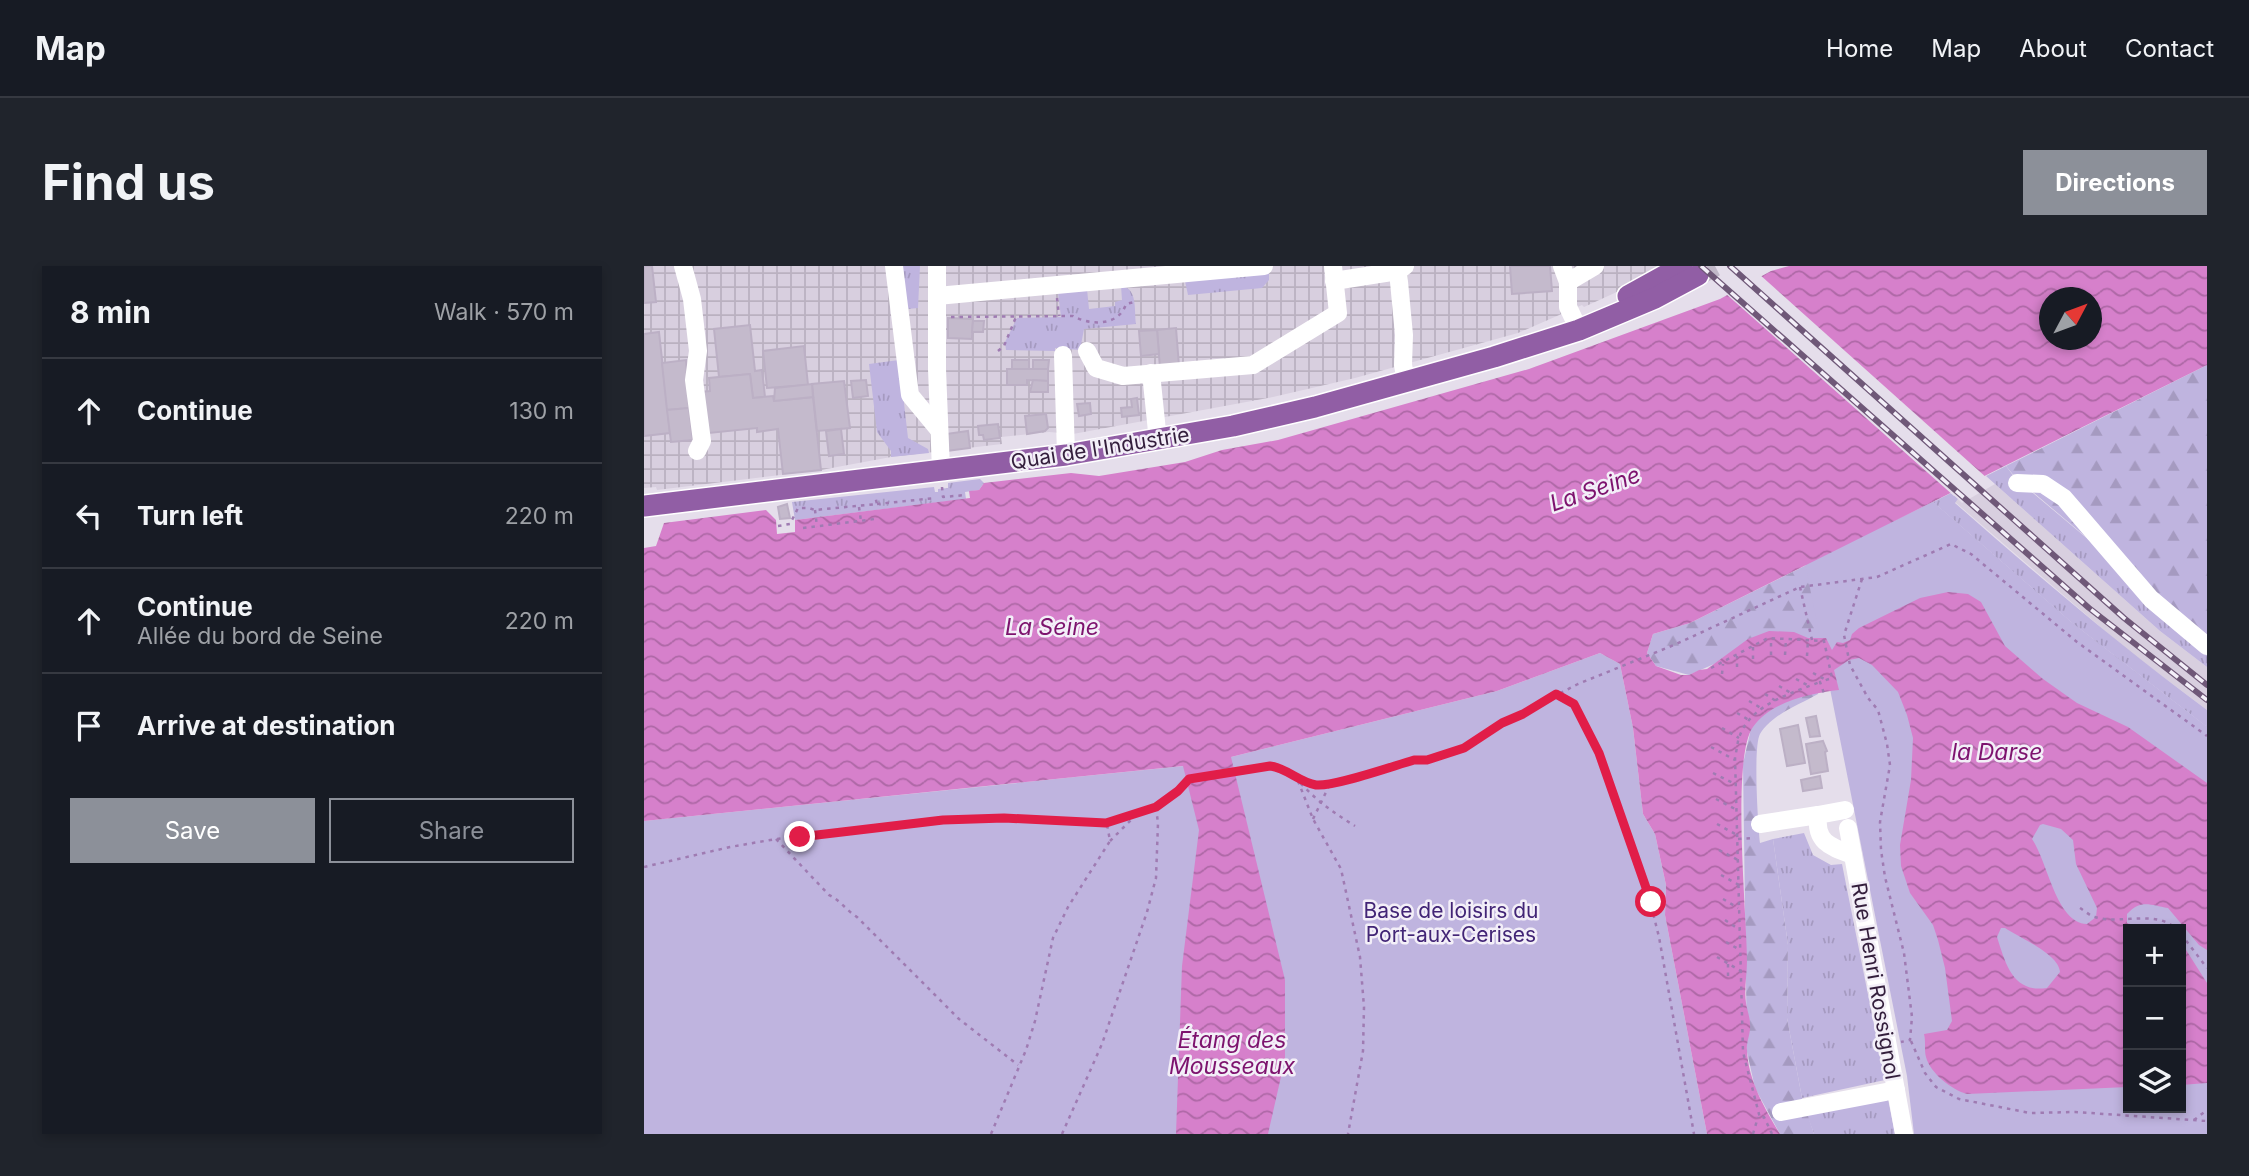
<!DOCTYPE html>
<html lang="en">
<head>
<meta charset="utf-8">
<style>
	body { margin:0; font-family:Inter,sans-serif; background:#20242c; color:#f1f3f6 }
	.controls { position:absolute; right:21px; bottom:21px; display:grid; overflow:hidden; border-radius:0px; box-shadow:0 4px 10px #0003 }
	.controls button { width:63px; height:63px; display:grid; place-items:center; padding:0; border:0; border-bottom:2px solid #363941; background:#171b24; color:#f1f3f6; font:35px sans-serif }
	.compass { position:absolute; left:1395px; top:21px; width:63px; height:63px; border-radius:50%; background:#171b24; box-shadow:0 4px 10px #0003; rotate:49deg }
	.stop { position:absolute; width:21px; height:21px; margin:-16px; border:5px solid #e11d48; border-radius:50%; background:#fff }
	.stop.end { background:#e11d48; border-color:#fff; box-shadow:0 2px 7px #0008 }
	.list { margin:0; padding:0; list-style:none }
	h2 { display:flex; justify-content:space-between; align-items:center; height:91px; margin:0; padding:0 28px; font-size:30px }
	h2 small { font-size:23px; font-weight:400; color:#9ea1a6 }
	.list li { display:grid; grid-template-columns:46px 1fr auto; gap:21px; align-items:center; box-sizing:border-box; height:105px; padding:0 28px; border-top:2px solid #363941 }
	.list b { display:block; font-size:26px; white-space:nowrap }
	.list p { margin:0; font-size:23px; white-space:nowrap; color:#9ea1a6 }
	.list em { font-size:23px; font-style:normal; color:#9ea1a6 }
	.actions { display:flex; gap:14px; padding:21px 28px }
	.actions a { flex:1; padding:16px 0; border:2px solid #8c9099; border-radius:0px; text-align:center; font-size:24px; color:#8c9099 }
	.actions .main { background:#8c9099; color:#fff }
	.icon { flex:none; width:38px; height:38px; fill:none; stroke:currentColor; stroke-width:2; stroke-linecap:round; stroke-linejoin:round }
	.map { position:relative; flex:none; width:1563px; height:868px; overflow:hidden; border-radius:0px }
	header { display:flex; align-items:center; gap:42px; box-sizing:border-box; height:98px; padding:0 35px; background:#171b24; border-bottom:2px solid #363941 }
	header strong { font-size:33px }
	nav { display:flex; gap:38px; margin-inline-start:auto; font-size:24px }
	.intro { display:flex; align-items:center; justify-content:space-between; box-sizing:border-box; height:168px; padding:0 42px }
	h1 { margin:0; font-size:49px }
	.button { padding:18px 32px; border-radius:0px; background:#8c9099; color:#fff; font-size:24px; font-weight:700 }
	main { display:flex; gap:42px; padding:0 42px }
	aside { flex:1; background:#171b24; border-radius:0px; box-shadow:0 4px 10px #0003 }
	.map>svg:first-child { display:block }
	.built { fill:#d8cfdf }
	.industrial { fill:url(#industrial-grid) }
	.grass { fill:url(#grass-tufts) }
	.forest { fill:url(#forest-firs) }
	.green { fill:#bfb4df; fill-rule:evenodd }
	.water { fill:url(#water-waves); fill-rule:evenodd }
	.pier { fill:#e5deeb }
	.building { fill:#c4bacc; stroke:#bcb0c5; stroke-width:2 }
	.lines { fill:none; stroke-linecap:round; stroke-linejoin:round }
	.major-tunnel { stroke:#c1b8c8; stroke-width:21; stroke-dasharray:21 10; stroke-linecap:butt }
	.major-casing { stroke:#fff; stroke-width:24 }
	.path { stroke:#9f7bb2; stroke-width:2.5; stroke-dasharray:3.5 5; stroke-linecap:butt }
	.minor { stroke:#fff; stroke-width:18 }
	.major { stroke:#915ea5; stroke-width:21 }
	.rail-casing { stroke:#6f5878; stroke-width:6 }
	.rail { stroke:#f3eff8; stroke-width:3.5; stroke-dasharray:10; stroke-linecap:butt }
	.route { stroke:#e11d48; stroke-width:9 }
	.labels { text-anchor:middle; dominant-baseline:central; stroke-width:5; stroke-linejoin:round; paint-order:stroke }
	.street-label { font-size:21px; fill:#331e3c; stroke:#f3eff8 }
	.park-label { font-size:21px; fill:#422576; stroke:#f3eff8 }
	.water-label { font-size:23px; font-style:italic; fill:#7d136e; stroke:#f3eff8 }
</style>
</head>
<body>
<header>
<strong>Map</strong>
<nav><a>Home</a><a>Map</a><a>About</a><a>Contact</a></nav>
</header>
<div class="intro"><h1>Find us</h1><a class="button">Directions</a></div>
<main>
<aside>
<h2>8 min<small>Walk · 570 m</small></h2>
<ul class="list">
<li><svg class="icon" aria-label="ahead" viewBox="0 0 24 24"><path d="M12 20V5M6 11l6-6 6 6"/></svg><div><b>Continue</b></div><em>130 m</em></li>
<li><svg class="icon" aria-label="left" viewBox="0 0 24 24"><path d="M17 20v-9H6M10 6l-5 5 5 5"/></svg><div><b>Turn left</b></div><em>220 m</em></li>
<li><svg class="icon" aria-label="ahead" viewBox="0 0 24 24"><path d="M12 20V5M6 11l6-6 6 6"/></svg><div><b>Continue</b><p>Allée du bord de Seine</p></div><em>220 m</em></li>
<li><svg class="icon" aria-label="arrive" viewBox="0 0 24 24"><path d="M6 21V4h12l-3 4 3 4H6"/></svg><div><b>Arrive at destination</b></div></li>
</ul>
<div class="actions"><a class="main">Save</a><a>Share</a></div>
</aside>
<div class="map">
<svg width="1563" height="868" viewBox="0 0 1563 868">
	<defs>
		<pattern id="industrial-grid" width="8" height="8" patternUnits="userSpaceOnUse" patternTransform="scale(1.75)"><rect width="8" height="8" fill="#d8cfdf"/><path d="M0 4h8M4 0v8" fill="none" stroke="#bab1c0"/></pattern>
		<pattern id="grass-tufts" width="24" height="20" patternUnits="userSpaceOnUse" patternTransform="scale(1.75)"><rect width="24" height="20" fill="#bfb4df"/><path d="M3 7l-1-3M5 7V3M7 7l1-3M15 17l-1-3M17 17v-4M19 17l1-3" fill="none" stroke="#a59ac0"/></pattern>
		<pattern id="forest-firs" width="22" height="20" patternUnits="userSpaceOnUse" patternTransform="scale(1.75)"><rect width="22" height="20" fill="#bfb4df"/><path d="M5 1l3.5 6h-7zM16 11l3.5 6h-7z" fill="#a59ac0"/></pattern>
		<pattern id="water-waves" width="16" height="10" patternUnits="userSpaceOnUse" patternTransform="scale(1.75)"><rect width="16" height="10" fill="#d680cb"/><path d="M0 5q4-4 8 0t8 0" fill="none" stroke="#ae68a6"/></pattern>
	</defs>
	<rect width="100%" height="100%" fill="#e5deeb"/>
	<path class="built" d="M1351,218L1516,365L1563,401V444L1482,383L1311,236L1314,233L1318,237Z"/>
	<path class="industrial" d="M0,0H1014L1016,2L975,25L940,41L938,39L874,67L711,112L629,131L429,168L405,166L357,171L358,178L247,191L177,204L13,224L12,221L0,222Z"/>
	<g class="grass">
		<path d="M258,0H276L274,42L263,43Z"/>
		<path d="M625,7V14L618,22L544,29L541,15Z"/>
		<path d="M477,20C494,22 490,44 492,58L440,63L436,84L411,82V85L362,84L361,76L373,52L417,51L414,27L443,23L445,43L471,40V36L478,34Z"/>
		<path d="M255,94L264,172L284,183L285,187L247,191V185L233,166L225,98Z"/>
		<path d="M1362,200L1371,212L1563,373V401L1516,365L1342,210Z"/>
		<path d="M336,213L340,217L335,224L321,226L322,233L151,254L148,236L290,221L291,226H294V223L304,222V217Z"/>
		<path d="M1307,227L1314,233L1311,237C1393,309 1475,379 1563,444V461L1427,356L1289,236Z"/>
		<path d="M1160,567L1169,589L1187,599L1198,598L1241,814L1158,832L1143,752L1144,679L1129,573Z"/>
		<path d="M1244,833L1251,868H1170L1163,849Z"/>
	</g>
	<g class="forest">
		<path d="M1563,99V373L1371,211L1362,200Z"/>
		<path d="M1289,236L1427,356L1563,461L1190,372H1164L1077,395L1045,409L1012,400L1003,387L1009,368L1046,357Z"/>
		<path d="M1173,420L1174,428C1155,439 1128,448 1116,468C1109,481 1114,559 1116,577L1129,573L1144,679L1143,752L1158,832L1170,868H1136L1111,822L1103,786L1099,498L1108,458L1134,437Z"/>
	</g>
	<g class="green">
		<path d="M1289,236L1427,356L1563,461V868H1270L1263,810L1161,297ZM1484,663H1537V842H1484Z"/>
		<path d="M956,387L976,398L989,462L999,548L1011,568L1022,619L1021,649L1063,868H0V555L540,500L587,491L853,425Z"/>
	</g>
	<g class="water">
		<path d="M1145,0H1563V99L1046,357L1009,368L1003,387L1012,400L1037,409H1045L1055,404L1063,403L1104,373L1125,365L1150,366L1164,372H1182L1188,384L1193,376L1199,377L1206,374L1208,368L1215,362L1276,332L1304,326L1324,328L1337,336L1361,380L1399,413L1433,437L1484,461L1563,517V684L1555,679L1524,642C1506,639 1497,633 1483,648V657L1503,663H1484V821L1323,828C1308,824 1286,807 1282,791C1280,784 1282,776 1280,768L1303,764L1308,755L1301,702L1294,674L1289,659L1266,627L1257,600L1256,579L1267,514L1269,472L1263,449L1254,426L1228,399L1215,392L1205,394L1190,404L1195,424C1167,427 1126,436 1109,461C1087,491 1103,650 1103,695C1103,708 1100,724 1102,737C1103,744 1106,751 1106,758C1107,767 1102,776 1103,784C1104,814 1121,843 1136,868H1063L1021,649L1022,619L1011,568L999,548L989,462L976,398L956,387L853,425L587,491L641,714V793L624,868H532L538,700L555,564L539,500L0,555V282L12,280L20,257L122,244L132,254L133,268L151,266V254L326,232L325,225L335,224L340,217L427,207L455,210L541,196L578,184L634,174L885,103L1076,33L1127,5ZM1406,32H1448V74H1406ZM1399,558L1417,563L1429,574L1432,598L1453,642L1452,651L1443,658C1412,657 1404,596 1388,573L1396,559ZM1357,662H1361C1376,672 1415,688 1416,706L1403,722C1369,727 1362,699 1353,671Z"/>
		<path d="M1537,676L1563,717V817L1537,819Z"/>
	</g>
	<path class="pier" d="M1115,8L1344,213L1310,230L1081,27Z"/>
	<g class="building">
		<path d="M0,0H8L12,36L0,37Z"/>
		<path d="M866,0H906L908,25L868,28Z"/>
		<path d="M304,52L329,53L328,73L304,72Z"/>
		<path d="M329,55H340L339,66H328Z"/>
		<path d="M106,59L111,105L118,104L121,131L109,132L106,108L75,111L70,63Z"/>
		<path d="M532,62L535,100L516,102L513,64Z"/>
		<path d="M513,64L515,88L497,90L495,65Z"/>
		<path d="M15,66L26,167L0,170V68Z"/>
		<path d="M160,80L164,119L123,122L119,85Z"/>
		<path d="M42,94L45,142L23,144L18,97Z"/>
		<rect x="368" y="94" width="17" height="9"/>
		<path d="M389,94H405L404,103H389Z"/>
		<path d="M363,103H404V115L383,114V119H363Z"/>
		<path d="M106,108L109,132L129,130L130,135L169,131L177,204L139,208L134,163L113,166V162L65,167L56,126L66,125L65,112Z"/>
		<path d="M222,114L224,130L209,132L207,115Z"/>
		<path d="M389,114L404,115V126H386Z"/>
		<path d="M200,115L206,162L173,165L168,118Z"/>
		<path d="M168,118L169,131L130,135L131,122Z"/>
		<path d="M493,132L495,149L478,151L477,142L488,141L487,133Z"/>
		<path d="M446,137L447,148L435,150L433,138Z"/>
		<path d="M45,142L49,174L27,176L23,144Z"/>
		<path d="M402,148L404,162L401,165L383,168L381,150Z"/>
		<path d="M354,158L356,172L340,174L339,169H335L334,160Z"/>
		<path d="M197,163L200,188L185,190L182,165Z"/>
		<path d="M324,165L326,182L302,185V168Z"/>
		<path d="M143,238L146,252L136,253L134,241Z"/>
		<path d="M1172,450L1176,470L1166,471L1162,452Z"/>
		<path d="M1154,459L1161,497L1143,500L1136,463Z"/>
		<path d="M1179,475L1183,485L1181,486L1184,505L1167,508L1162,478Z"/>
		<path d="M1176,510L1178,522L1159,525L1157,514Z"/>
	</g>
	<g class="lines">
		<path class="major-tunnel" d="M1054,9L1071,0"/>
		<g class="major-casing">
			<g id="major">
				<path d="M984,30L1038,0"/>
				<path d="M0,240L422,189L589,160L671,141L850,91L935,64L1011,32L1054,9"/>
			</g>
		</g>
		<g class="path">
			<path d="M413,32L415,50"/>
			<path d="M307,51L429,50C447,60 475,60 482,38L490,36"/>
			<path d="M354,85L360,80L372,51"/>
			<path d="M298,221L299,231L322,229"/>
			<path d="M233,238L291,232"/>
			<path d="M215,241L217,255"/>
			<path d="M171,244L173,261"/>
			<path d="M134,260L146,258L154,242H165L171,244L233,238L231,230"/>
			<path d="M159,262L231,253"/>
			<path d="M1218,313L1200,369L1206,399L1224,432L1234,444L1243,478L1246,499L1236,556L1237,584L1241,611L1260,687L1268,751L1266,774L1257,776"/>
			<path d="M1156,321L1168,374"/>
			<path d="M1127,389V372"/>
			<path d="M1141,389L1142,373"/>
			<path d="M1163,390L1164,374"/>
			<path d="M1109,393V380"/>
			<path d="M1093,401V390"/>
			<path d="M1067,402L1124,372L1180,375L1188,412L1176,416L1181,430"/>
			<path d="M1169,407L1182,414"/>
			<path d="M1078,408L1079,398"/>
			<path d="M1152,413L1165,420"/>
			<path d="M1135,420L1147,427"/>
			<path d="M912,428L931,438L943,462L955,487L1002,619L1015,671L1050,868"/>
			<path d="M1121,428L1132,435"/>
			<path d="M1105,435L1117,442"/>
			<path d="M1093,447L1105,454"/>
			<path d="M1078,462L1095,472"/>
			<path d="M1067,481L1091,494"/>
			<path d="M1069,507L1091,518"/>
			<path d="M656,514L670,518H686"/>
			<path d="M654,515L669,553L697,603L716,691L720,741L719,785L704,868"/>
			<path d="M1072,533L1093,544"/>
			<path d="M669,553L686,518L770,494H783L820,482L858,457L934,418L1030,379L1156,321L1233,311L1307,278L1327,288L1433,376L1563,470"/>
			<path d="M1073,558L1093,569"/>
			<path d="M132,573L185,629C196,634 203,645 213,651L315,753L374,799"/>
			<path d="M1094,573L1111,572"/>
			<path d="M466,575L493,548"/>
			<path d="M1075,584L1094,594"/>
			<path d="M0,601L86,581L132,573L299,554L360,552L462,557L512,541L534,525L545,513L626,500C649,503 661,525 679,538C689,546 700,553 711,560"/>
			<path d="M1077,609L1095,619"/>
			<path d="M1079,633L1094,642"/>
			<path d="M1436,642C1441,645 1446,650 1451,651C1475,659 1513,643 1532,663"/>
			<path d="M1081,654L1096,664"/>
			<path d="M1537,668L1563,702"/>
			<path d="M1082,676L1096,684"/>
			<path d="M1073,691L1097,705"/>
			<path d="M1084,698V711"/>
			<path d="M1267,775L1281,807L1292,821L1315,833L1386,847L1431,846L1563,855"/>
			<path d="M1550,854L1563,844"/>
			<path d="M347,868L382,784L391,755L409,672L424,641L466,575L463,558"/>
			<path d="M418,868L458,778L503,646L512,612L514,557L512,542"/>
			<path d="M1109,868L1114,851"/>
			<path d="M1128,868L1120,851L1116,852L1099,786L1091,491C1093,484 1093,476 1096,469C1108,438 1148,427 1176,416"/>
		</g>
		<g class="minor">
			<path d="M39,0L48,33L54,85L50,114L58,175L53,185"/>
			<path d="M250,0L266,129L295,164"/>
			<path d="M293,0V103L297,204"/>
			<path d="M918,0L924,16V41L935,64"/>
			<path d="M754,5L760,69L759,99L762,115"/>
			<path d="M690,15L754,5L761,0"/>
			<path d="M924,16L951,0"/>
			<path d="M293,30L620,0"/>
			<path d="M443,85L452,102L479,110L609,99L694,47L689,0"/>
			<path d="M419,89L422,189"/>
			<path d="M507,107L514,175"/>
			<path d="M1373,217L1399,218L1420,232L1507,333L1563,380"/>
			<path d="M1201,544L1174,549C1171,577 1187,581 1209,589"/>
			<path d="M1116,558L1174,549"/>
			<path d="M1204,562L1260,868"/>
			<path d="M1137,846L1252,824"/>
		</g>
		<use href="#major" class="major"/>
		<g class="rail-casing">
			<g id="rail">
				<path d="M1057,0L1445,342L1563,434"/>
				<path d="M1086,0L1480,352L1563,419"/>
			</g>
		</g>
		<use href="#rail" class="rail"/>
	</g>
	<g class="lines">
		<path class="route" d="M156,571L299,554L360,552L462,557L512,541L534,525L545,513L626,500C643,502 655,516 672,519C690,521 749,500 770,494H783L820,482L858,457L879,448L912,428L930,438L955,487L1007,636"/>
	</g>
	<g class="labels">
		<g class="street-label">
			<text transform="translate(456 182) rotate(-9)">Quai de l'Industrie</text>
			<text transform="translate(1232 715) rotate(80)">Rue Henri Rossignol</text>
		</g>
		<g class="park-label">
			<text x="807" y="644">Base de loisirs du<tspan x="807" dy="24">Port-aux-Cerises</tspan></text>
		</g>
		<g class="water-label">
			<text transform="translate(951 223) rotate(-19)">La Seine</text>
			<text x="408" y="361">La Seine</text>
			<text x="1353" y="486">la Darse</text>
			<text x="588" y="774">Étang des<tspan x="588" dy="26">Mousseaux</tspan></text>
		</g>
	</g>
</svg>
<div class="controls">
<button>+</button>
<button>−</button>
<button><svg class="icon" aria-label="layers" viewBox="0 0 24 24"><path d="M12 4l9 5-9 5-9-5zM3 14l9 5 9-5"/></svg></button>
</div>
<svg class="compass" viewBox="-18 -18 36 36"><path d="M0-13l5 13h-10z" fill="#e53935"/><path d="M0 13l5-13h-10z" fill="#9ea1a6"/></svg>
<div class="stop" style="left:1007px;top:636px"></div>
<div class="stop end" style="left:156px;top:571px"></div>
</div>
</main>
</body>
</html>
